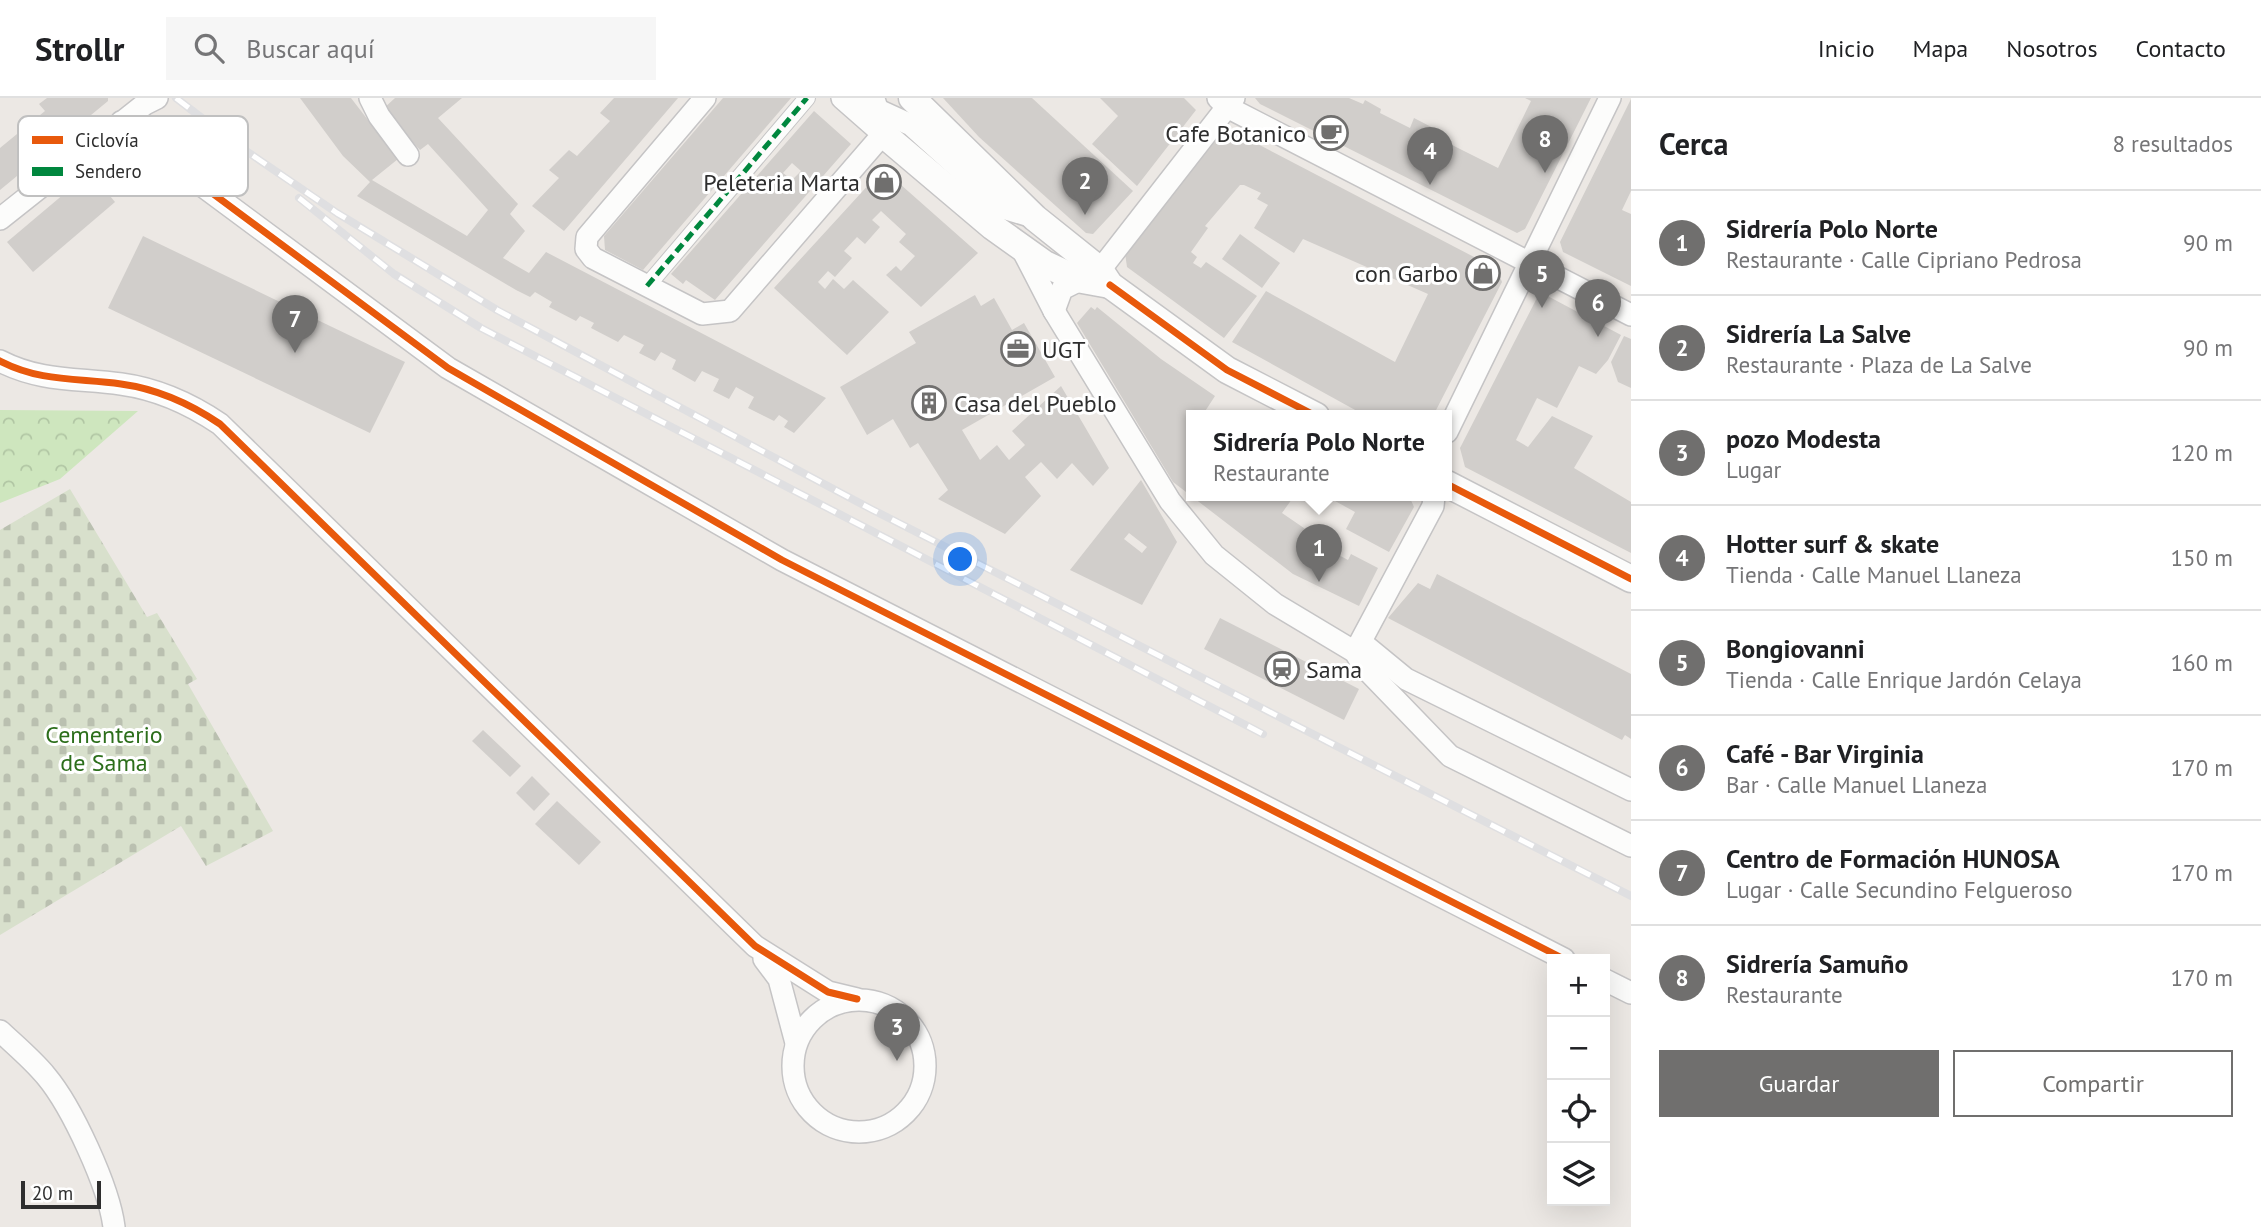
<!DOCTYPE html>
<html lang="es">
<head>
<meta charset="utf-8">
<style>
	body { margin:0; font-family:"PT Sans",sans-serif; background:#f6f6f6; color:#202124 }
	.controls { position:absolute; right:21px; bottom:21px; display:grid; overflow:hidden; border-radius:0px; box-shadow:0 7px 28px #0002 }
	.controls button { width:63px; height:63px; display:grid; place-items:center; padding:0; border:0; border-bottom:2px solid #e0e0e0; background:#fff; color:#202124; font:35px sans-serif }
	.scale { position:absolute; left:21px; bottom:18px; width:80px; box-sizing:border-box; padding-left:7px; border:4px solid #2e2e2e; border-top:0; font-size:19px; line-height:24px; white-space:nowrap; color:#2e2e2e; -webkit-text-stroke:5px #fff; paint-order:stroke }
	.you { position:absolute; left:961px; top:462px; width:24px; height:24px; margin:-18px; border:5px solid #fff; border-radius:50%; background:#1a73e8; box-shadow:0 0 0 10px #1a73e833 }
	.badge { display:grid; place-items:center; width:46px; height:46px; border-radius:50%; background:#706f6e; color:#fff; font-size:23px; font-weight:700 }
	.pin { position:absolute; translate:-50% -58px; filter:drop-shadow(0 2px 4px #0008) }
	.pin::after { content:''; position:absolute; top:37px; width:24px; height:21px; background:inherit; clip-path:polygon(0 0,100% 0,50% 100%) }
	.popup { position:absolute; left:1186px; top:312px; width:266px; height:91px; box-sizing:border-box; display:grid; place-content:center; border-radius:0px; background:#fff; filter:drop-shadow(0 2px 5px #0005); font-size:23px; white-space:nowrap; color:#757577 }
	.popup b { font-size:26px; color:#202124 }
	.popup::after { content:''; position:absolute; left:50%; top:100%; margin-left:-14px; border:14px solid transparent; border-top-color:#fff }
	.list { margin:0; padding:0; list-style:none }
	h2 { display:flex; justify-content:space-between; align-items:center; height:91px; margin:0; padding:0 28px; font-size:30px }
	h2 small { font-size:23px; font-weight:400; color:#757577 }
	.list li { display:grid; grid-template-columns:46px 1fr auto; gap:21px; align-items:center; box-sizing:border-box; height:105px; padding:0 28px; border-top:2px solid #e0e0e0 }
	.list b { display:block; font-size:26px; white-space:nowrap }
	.list p { margin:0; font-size:23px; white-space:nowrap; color:#757577 }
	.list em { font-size:23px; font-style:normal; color:#757577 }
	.actions { display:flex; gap:14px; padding:21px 28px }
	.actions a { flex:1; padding:16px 0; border:2px solid #706f6e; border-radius:0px; text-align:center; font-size:24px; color:#706f6e }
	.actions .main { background:#706f6e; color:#fff }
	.icon { flex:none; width:38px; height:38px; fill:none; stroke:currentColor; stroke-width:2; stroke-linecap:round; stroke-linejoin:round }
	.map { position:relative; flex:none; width:1631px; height:1129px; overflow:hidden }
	header { display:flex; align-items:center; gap:42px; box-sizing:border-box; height:98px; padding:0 35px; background:#fff; border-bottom:2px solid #e0e0e0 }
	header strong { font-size:33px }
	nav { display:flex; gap:38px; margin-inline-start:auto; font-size:24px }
	.search { width:490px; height:63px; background:#f6f6f6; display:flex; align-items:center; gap:18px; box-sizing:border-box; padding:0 24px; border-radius:0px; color:#757577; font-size:26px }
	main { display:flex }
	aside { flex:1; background:#fff }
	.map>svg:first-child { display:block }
	.forest { fill:url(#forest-crowns) }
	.cemetery { fill:url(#cemetery-stones) }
	.building { fill:#d1cecb; fill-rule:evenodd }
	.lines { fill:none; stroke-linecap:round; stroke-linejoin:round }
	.pedestrian-casing { stroke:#c5c4c5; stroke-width:18 }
	.minor-casing { stroke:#c5c4c5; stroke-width:24 }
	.tertiary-casing { stroke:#c5c4c5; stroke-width:29 }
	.pedestrian { stroke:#fcfcfb; stroke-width:16 }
	.minor { stroke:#fcfcfb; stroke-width:21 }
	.tertiary { stroke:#fcfcfb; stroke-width:26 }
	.rail-casing { stroke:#dfdfe1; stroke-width:8 }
	.rail { stroke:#fff; stroke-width:5; stroke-dasharray:16; stroke-linecap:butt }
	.quiet { stroke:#00873e; stroke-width:5; stroke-dasharray:10 5; stroke-linecap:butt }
	.cycleway-casing { stroke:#fff; stroke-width:11 }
	.cycleway { stroke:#e8590c; stroke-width:7 }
	.labels { text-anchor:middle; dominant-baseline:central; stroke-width:6; stroke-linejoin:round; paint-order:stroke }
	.poi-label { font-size:24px; fill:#2e2e2e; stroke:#fff; text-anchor:end }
	.park-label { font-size:24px; fill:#2c6e1b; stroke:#fff }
	.key { fill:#fff; stroke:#c0c0c0; stroke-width:2 }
	.key-label { font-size:19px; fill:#2e2e2e }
</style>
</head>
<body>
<header>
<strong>Strollr</strong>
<div class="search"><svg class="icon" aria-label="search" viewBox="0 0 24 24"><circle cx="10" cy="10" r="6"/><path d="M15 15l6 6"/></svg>Buscar aquí</div>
<nav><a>Inicio</a><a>Mapa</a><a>Nosotros</a><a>Contacto</a></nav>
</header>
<main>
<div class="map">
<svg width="1631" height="1129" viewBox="0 0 1631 1129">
	<defs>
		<pattern id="forest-crowns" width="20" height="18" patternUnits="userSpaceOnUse" patternTransform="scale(1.75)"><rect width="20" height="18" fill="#cee6be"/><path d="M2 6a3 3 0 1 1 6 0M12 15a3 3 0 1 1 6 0" fill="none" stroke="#b1c6a4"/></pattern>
		<pattern id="cemetery-stones" width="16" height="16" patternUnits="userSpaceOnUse" patternTransform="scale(1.75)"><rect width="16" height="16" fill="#d8e0cc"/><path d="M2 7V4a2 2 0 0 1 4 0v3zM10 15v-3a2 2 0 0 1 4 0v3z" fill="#bac0b0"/></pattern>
	</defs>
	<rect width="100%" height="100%" fill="#ece8e4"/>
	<path class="forest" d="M0,312L138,313L60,381L0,405Z"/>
	<path class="cemetery" d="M70,391L147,519L157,515L197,581L188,586L273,733L206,768L181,728L0,837V432Z"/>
	<g class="building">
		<path d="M47,0H108V3L0,92V50L45,13L39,6Z"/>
		<path d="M300,0H351L398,61L372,82L467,138L488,112L428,46L420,52L383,11L395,0H462L438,20L518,106L510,116L525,133L503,160L529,175L546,154L826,300L794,335L784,329L788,323L779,317L774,323L748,310L754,299L736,289L729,301L713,293L719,281L702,273L695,284L672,271L676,262L661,254L655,263L639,255L644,247L624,237L618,244L591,230L594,225L580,218L576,223L549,209L552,204L535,194L530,199L516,192L357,98L370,84L343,58Z"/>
		<path d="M614,0H678L564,133L532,108L559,80L549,72L569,52L577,58L610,23L600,15Z"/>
		<path d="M723,0H791L643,172L605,152L604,138Z"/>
		<path d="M943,0H1032L1133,93L1093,136L1086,135L979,39Z"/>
		<path d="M1100,0H1184L1196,12L1137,88L1092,46L1118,18Z"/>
		<path d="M1255,0H1349L1363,6L1365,2L1381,11L1380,15L1410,30L1414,20L1439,33L1436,39L1498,70L1531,3L1525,0H1591L1525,131L1517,135L1260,6Z"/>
		<path d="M1631,1V93L1622,112L1631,116V188L1563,154L1560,144Z"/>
		<path d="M814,13L851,46L715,202L686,182L683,186L671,176ZM792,65L801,73L792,82L783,75Z"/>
		<path d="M1231,32L1497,171L1502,184L1433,318H1366L1232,244L1266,193L1395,264L1428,196L1303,141L1294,155L1254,130L1268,107L1257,101L1261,95L1244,87H1240L1205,128L1208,130L1191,154L1197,159L1193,165L1201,170L1206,164L1257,198L1224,240L1127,169L1125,155L1219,34Z"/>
		<path d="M883,71L978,155L921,209L886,177L896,168L901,173L915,158L899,144L906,136L881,113L872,122L880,129L865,146L857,139L844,153L852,160L835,179L828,173L818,184L825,191L833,181L844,191L853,182L889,214L847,257L774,190Z"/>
		<path d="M90,74L115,104L33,174L7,144Z"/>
		<path d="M1240,136L1280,165L1262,190L1222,161Z"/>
		<path d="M143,138L405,264L370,335L108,210Z"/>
		<path d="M1540,194L1621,237L1608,262L1596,276L1579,268L1557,310L1537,300L1516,342L1528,349L1552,318L1593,338L1574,370L1631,404V455L1465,369L1460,350Z"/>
		<path d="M975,197L981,208L994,200L1012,232L1024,225L1055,279L962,332L980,362L997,347L1009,362L1025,347L1012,333L1061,288L1109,370L1093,388L1072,365L1057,381L1041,364L1025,379L1041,398L1005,436L938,401L948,392L918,345L910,350L893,321L867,337L840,289L916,245L909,234Z"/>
		<path d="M1091,209L1095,212L1097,209L1161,261L1215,298L1202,318H1191V398H1288L1292,401L1282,415L1317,439L1319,436L1338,446L1333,454L1348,462L1351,456L1378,470L1359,508L1293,476L1173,384L1077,225Z"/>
		<path d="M1624,238L1631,241V290L1618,284L1611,264Z"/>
		<path d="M1141,382L1177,444L1142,507L1070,472ZM1129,435L1147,449L1142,455L1124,441Z"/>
		<path d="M1326,398H1409L1414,409L1389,454L1346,431L1355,414Z"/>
		<path d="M1437,476L1631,576V641L1625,637L1622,642L1388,520L1418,485L1430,491Z"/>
		<path d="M1220,520L1359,591L1344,622L1204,551Z"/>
		<path d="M483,632L521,668L510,679L472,643Z"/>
		<path d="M532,678L550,696L534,713L516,695Z"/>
		<path d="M557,703L601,744L579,767L535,726Z"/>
	</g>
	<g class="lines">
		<g class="pedestrian-casing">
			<path id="pedestrian" d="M647,188L807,0"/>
		</g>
		<g class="minor-casing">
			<g id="minor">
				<path d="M370,0L379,18L408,57"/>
				<path d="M705,0L587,139L586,151L593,160L702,216L730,213L883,36L842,0"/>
				<path d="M1218,0L1227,9L1631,217"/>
				<path d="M865,6L911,27L1003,110L1033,119"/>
				<path d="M121,24L142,43L448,270L627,373L782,462L1564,861"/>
				<path d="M0,121L145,6L157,0"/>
				<path d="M1022,151L1054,213L1170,403L1214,457L1275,506L1355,554L1364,569L1450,658L1631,748"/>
				<path d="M1054,213L1062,191L1100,172L1234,0"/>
				<path d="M0,263C41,284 77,280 121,286C158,291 189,305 220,326L755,848L828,894L857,901"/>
				<path d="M1447,334L1610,0"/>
				<path d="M1361,544L1406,581L1631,692"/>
				<path d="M1355,554L1433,408L1434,398"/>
				<path d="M764,861L779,881L796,945"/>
				<path d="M1605,882L1631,895"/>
				<circle cx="859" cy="968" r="66"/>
				<path d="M0,933C15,947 33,962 46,978C72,1009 109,1089 114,1129"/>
			</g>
		</g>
		<g class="tertiary-casing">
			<g id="tertiary">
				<path d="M871,0L883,36L993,129L1045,166L1077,181L1110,187"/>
				<path d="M912,0L1035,120L1100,172L1110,187L1227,272L1316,318"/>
				<path d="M1447,386L1631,481"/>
			</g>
		</g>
		<use href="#pedestrian" class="pedestrian"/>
		<use href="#minor" class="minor"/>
		<use href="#tertiary" class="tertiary"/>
		<g class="rail-casing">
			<g id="rail">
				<path d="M176,0L233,44L337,115L497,212L871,411L1631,798"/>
				<path d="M299,100L394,176L481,230L1263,636"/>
			</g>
		</g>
		<use href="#rail" class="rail"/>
		<path class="quiet" d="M647,188L807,0"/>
		<g class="cycleway-casing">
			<g id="cycleway">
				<path d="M121,24L142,43L448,270L627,373L782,462L1564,861"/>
				<path d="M1110,187L1227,272L1316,318"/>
				<path d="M0,263C41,284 77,280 121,286C158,291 189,305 220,326L755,848L828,894L857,901"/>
				<path d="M1447,386L1631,481"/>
			</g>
		</g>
		<use href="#cycleway" class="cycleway"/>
	</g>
	<defs>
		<g id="cafe-ring" transform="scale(1.75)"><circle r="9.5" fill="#fff" stroke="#706f6e" stroke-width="1.5"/><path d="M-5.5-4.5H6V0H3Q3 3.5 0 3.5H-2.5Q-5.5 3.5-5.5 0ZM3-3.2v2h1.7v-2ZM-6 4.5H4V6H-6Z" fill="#706f6e"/></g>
		<g id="shop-ring" transform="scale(1.75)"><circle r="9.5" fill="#fff" stroke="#706f6e" stroke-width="1.5"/><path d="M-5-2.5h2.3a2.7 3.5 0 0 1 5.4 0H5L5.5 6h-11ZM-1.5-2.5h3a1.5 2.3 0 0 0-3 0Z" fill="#706f6e"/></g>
		<g id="office-ring" transform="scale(1.75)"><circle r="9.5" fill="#fff" stroke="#706f6e" stroke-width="1.5"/><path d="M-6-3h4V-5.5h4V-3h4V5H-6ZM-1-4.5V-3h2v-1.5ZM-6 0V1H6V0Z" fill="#706f6e"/></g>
		<g id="building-ring" transform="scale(1.75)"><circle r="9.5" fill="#fff" stroke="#706f6e" stroke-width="1.5"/><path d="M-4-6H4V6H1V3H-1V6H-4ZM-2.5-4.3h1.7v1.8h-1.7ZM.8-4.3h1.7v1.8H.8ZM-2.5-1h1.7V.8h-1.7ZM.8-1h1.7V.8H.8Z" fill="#706f6e"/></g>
		<g id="station-ring" transform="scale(1.75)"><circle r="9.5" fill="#fff" stroke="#706f6e" stroke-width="1.5"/><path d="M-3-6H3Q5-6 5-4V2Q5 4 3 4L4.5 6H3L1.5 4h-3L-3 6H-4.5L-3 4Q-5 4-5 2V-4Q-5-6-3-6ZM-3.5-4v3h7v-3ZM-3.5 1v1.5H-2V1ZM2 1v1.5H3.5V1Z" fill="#706f6e"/></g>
	</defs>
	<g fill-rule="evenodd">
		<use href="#cafe-ring" x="1331" y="35"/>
		<use href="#shop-ring" x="884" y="84"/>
		<use href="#shop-ring" x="1483" y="175"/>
		<use href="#office-ring" x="1018" y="251"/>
		<use href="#building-ring" x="929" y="305"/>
		<use href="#station-ring" x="1282" y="571"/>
	</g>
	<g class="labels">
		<g class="poi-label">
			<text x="1306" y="35">Cafe Botanico</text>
			<text x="860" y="84">Peleteria Marta</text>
			<text x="1458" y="175">con Garbo</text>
			<text x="1042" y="251" text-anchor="start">UGT</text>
			<text x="954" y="305" text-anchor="start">Casa del Pueblo</text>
			<text x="1306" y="571" text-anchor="start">Sama</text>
		</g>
		<g class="park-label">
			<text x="104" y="636">Cementerio<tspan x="104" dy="28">de Sama</tspan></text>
		</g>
	</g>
	<rect x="18" y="18" width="230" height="80" rx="10" class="key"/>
	<rect x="32" y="38" width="31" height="8" fill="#e8590c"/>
	<rect x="32" y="69" width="31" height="9" fill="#00873e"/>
	<g class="key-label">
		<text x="75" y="49">Ciclovía</text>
		<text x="75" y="80">Sendero</text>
	</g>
</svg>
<div class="controls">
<button>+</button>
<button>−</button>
<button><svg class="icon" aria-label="locate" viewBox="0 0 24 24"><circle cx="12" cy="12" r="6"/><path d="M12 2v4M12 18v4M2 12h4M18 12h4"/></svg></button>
<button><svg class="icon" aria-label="layers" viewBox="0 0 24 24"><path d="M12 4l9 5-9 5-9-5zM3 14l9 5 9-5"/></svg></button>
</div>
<div class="scale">20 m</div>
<div class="you"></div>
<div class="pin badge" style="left:1319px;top:484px">1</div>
<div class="popup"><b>Sidrería Polo Norte</b>Restaurante</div>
<div class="pin badge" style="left:1085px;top:117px">2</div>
<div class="pin badge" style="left:897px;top:963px">3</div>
<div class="pin badge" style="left:1430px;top:87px">4</div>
<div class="pin badge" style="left:1542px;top:210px">5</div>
<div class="pin badge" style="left:1598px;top:239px">6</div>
<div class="pin badge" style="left:295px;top:255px">7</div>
<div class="pin badge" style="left:1545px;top:75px">8</div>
</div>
<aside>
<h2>Cerca<small>8 resultados</small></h2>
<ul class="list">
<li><span class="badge">1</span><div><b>Sidrería Polo Norte</b><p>Restaurante · Calle Cipriano Pedrosa</p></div><em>90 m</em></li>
<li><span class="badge">2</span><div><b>Sidrería La Salve</b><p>Restaurante · Plaza de La Salve</p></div><em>90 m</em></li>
<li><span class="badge">3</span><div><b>pozo Modesta</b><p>Lugar</p></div><em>120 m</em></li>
<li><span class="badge">4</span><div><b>Hotter surf &amp; skate</b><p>Tienda · Calle Manuel Llaneza</p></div><em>150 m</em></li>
<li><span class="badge">5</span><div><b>Bongiovanni</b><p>Tienda · Calle Enrique Jardón Celaya</p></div><em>160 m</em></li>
<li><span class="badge">6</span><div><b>Café - Bar Virginia</b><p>Bar · Calle Manuel Llaneza</p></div><em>170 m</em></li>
<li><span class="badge">7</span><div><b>Centro de Formación HUNOSA</b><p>Lugar · Calle Secundino Felgueroso</p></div><em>170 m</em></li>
<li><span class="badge">8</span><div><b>Sidrería Samuño</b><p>Restaurante</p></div><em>170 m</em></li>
</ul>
<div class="actions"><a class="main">Guardar</a><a>Compartir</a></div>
</aside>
</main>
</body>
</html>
